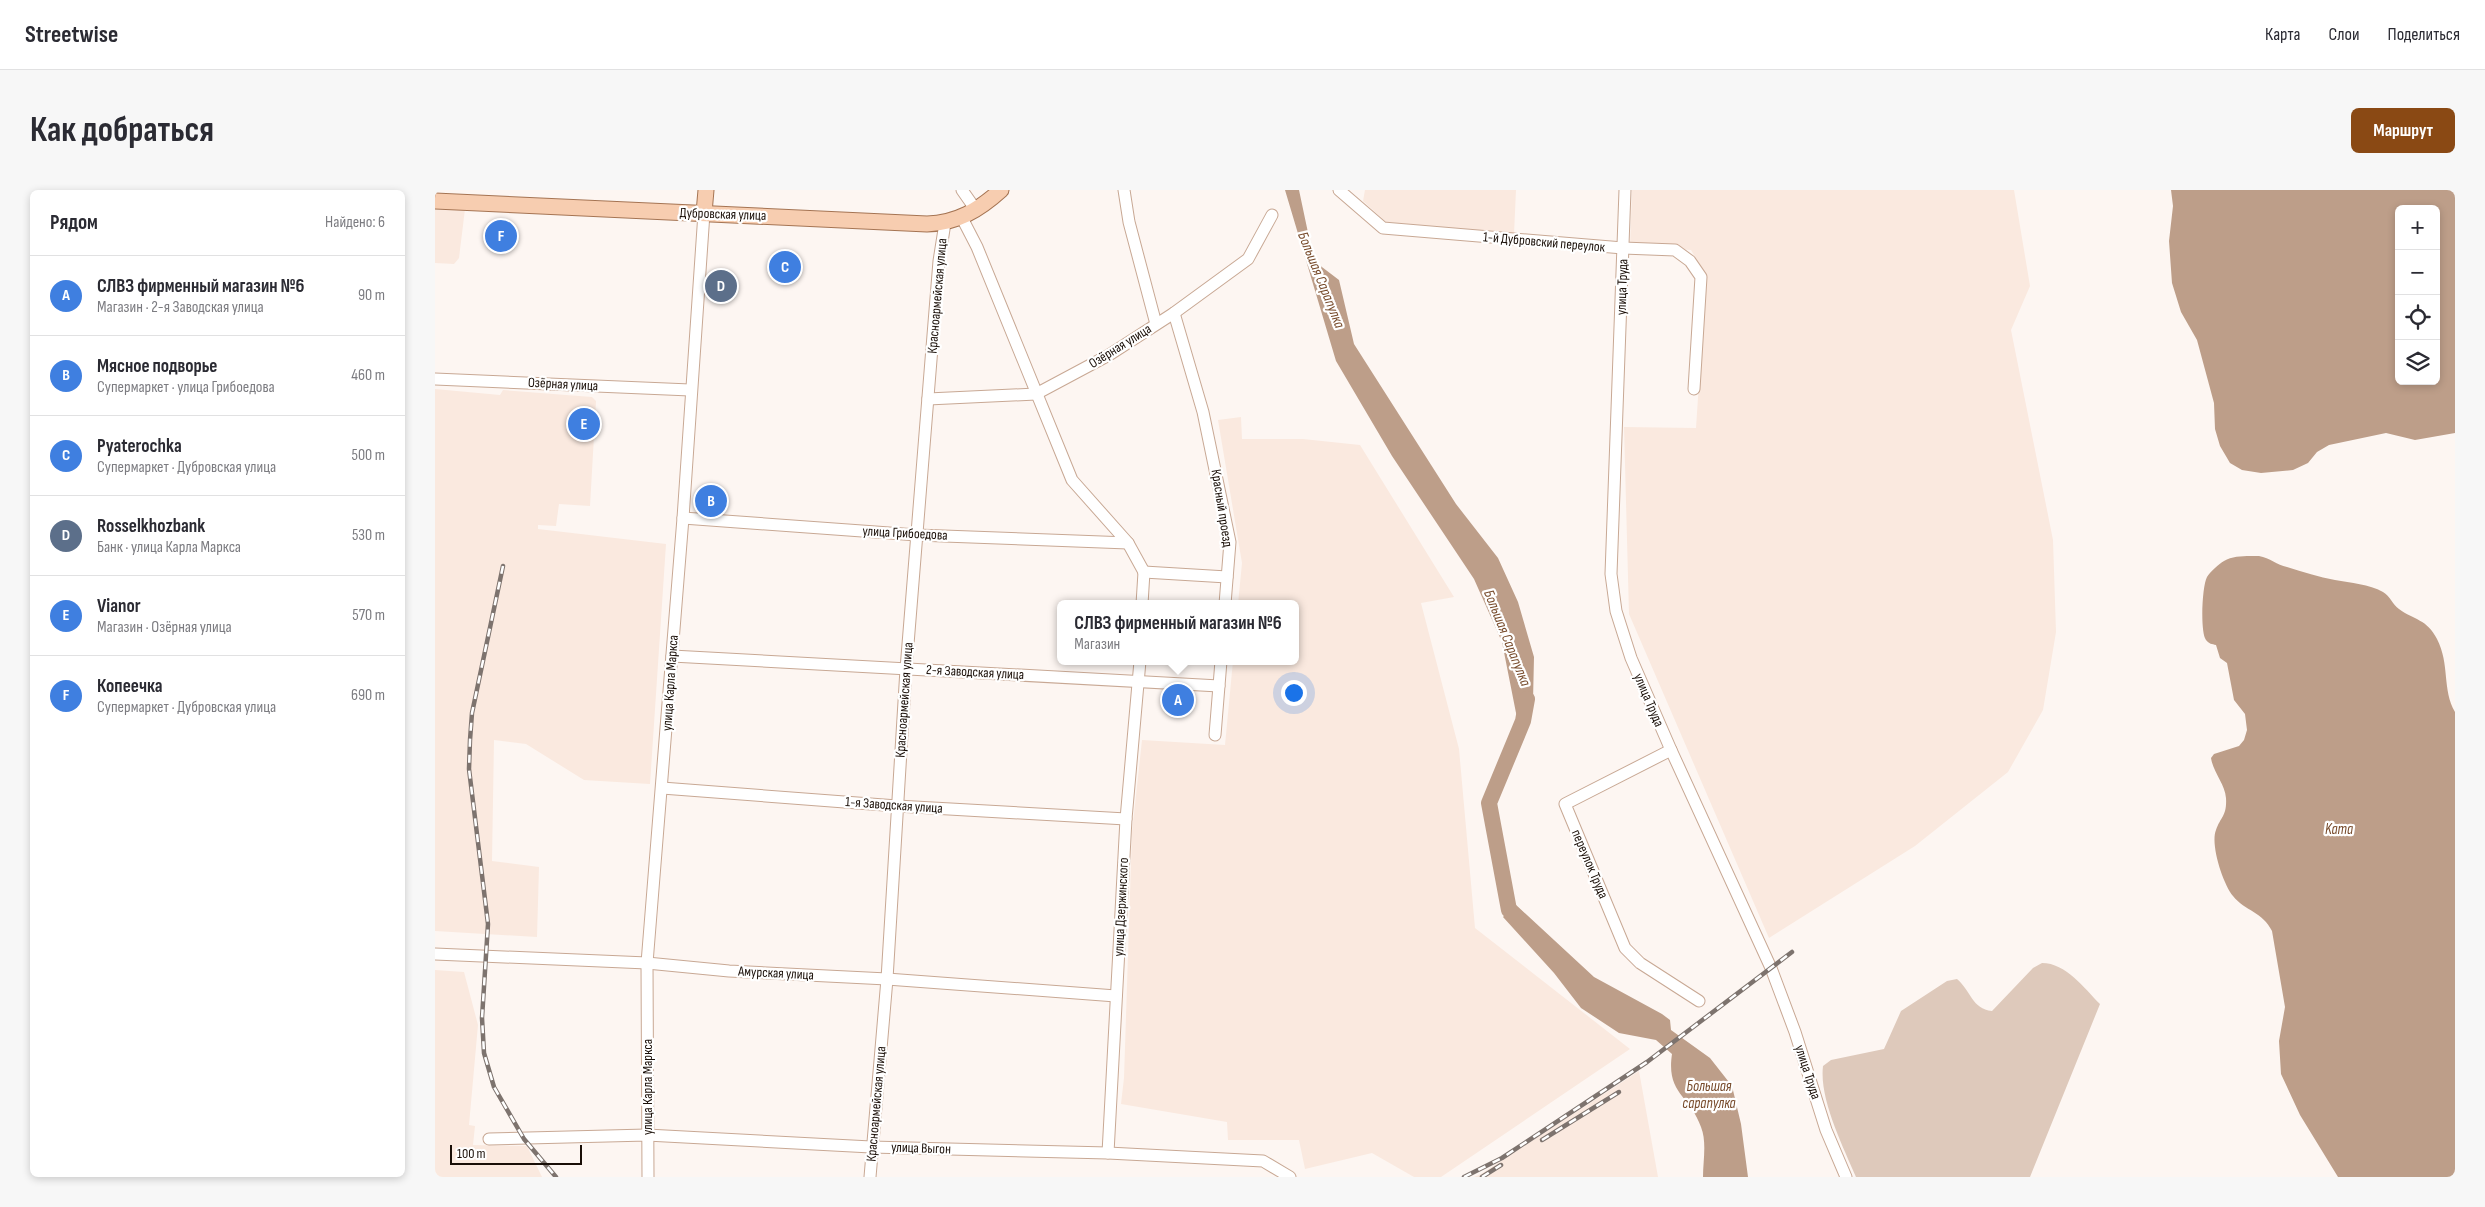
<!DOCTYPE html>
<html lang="ru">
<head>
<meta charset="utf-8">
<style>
	body { margin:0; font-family:"Sofia Sans Condensed",sans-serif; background:#f7f7f7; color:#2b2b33 }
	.controls { position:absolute; right:15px; top:15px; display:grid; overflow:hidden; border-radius:8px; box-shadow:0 2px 8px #0003 }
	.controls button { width:45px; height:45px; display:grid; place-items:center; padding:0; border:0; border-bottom:1px solid #e1e1e2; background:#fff; color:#2b2b33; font:25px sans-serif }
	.scale { position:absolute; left:15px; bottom:12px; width:132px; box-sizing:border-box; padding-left:5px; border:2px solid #190e07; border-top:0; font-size:14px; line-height:18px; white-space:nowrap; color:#190e07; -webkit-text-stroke:4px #fff; paint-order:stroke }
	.you { position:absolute; left:858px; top:502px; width:18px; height:18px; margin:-12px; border:4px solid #fff; border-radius:50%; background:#1a73e8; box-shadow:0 0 0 8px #1a73e833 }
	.badge { display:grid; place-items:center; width:32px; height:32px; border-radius:50%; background:#8a4914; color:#fff; font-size:16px; font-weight:700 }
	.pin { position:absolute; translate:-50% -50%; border:2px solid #fff; box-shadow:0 1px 5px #0006 }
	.popup { position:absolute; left:622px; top:410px; width:242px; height:65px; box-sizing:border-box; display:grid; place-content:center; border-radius:8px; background:#fff; filter:drop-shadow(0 1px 4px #0005); font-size:16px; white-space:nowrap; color:#7c7c81 }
	.popup b { font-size:19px; color:#2b2b33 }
	.popup::after { content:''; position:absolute; left:50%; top:100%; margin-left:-10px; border:10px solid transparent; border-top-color:#fff }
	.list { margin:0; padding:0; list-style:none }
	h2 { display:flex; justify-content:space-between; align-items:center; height:65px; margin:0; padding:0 20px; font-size:21px }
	h2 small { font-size:16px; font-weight:400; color:#7c7c81 }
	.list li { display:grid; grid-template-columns:32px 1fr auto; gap:15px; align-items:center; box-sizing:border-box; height:80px; padding:0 20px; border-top:1px solid #e1e1e2 }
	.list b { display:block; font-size:19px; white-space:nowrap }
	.list p { margin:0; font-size:16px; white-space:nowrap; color:#7c7c81 }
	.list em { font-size:16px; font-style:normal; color:#7c7c81 }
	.icon { flex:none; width:28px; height:28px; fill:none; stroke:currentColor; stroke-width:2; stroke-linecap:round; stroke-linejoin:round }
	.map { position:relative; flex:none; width:2020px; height:987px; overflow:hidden; border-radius:8px }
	header { display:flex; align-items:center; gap:30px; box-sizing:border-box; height:70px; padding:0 25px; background:#fff; border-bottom:1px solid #e1e1e2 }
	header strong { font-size:24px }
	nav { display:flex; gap:28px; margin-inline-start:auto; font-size:18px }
	.intro { display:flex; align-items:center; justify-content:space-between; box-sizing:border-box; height:120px; padding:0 30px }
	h1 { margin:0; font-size:35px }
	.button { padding:12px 22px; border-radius:8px; background:#8a4914; color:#fff; font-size:18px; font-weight:700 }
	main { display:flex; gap:30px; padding:0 30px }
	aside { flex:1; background:#fff; border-radius:8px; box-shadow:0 2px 8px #0003 }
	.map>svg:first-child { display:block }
	.built { fill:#fae9df }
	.green { fill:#dec9bb }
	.water { fill:#bd9e89; fill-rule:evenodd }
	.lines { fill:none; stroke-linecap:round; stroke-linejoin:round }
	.river { stroke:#bd9e89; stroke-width:16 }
	.minor-casing { stroke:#c8a894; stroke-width:13 }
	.major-casing { stroke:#a57453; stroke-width:17 }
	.minor { stroke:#fff; stroke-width:11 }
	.major { stroke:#f7cdb0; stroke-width:15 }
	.rail-casing { stroke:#7d736e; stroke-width:4.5 }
	.rail { stroke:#fff; stroke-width:2.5; stroke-dasharray:8; stroke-linecap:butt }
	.labels { text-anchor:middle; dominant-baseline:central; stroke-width:4.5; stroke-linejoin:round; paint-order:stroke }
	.street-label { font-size:14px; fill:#190e07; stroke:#fff }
	.water-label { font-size:15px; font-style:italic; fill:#774a2a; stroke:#fff }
</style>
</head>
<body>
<header>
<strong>Streetwise</strong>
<nav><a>Карта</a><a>Слои</a><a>Поделиться</a></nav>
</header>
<div class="intro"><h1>Как добраться</h1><a class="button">Маршрут</a></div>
<main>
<aside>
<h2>Рядом<small>Найдено: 6</small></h2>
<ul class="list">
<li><span class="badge" style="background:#3f7fe0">A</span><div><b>СЛВЗ фирменный магазин №6</b><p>Магазин · 2-я Заводская улица</p></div><em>90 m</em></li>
<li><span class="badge" style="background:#3f7fe0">B</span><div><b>Мясное подворье</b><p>Супермаркет · улица Грибоедова</p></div><em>460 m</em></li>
<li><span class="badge" style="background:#3f7fe0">C</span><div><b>Pyaterochka</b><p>Супермаркет · Дубровская улица</p></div><em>500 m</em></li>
<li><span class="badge" style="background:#5c6f8a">D</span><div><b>Rosselkhozbank</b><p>Банк · улица Карла Маркса</p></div><em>530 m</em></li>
<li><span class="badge" style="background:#3f7fe0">E</span><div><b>Vianor</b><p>Магазин · Озёрная улица</p></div><em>570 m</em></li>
<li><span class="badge" style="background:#3f7fe0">F</span><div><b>Копеечка</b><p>Супермаркет · Дубровская улица</p></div><em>690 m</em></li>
</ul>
</aside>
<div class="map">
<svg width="2020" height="987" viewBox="0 0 2020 987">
	<rect width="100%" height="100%" fill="#fdf6f2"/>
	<g class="built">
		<path d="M930,0H1081L1079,44L951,32L928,11Z"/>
		<path d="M1197,0H1579L1595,96L1576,140L1618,350L1621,442L1608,520L1573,582L1480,656L1334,748L1194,424L1189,237L1261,238L1271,86L1256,60L1195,56Z"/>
		<path d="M0,18L30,19L24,68L19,74L0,73Z"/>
		<path d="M0,199L65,205L68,200L157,207L161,211L155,316L124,314L121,336L103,335V339L231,354L215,594L149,590L91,554L59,550L57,671L104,677L102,747L0,741Z"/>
		<path d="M806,227L807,249H868L925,255L1019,407L986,413L1024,559L1040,738L1195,859L1006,987H979L937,963L870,979L864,950H793L792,932L686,914L689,888L697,642L707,550L790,555L798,471H860V414H803L807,373L783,230Z"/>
		<path d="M0,780L29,782L43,835L34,935L40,936L38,955L92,956L107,987H0Z"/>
		<path d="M1204,881L1223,987H1039L1046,984Z"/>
	</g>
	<path class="green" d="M1607,773C1631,773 1649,798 1665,814L1595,987H1421C1408,956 1384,909 1388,876L1396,870L1449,859L1466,821L1512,791L1522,789C1536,801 1537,819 1557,821L1598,778Z"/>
	<g class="water">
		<path d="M850,0H864L879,71L904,90L919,154L1021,314L1063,368L1083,412L1099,467L1098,511L1090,532L1082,528L1067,452L1039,389L957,266L901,171Z"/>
		<path d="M1736,0H2020V243L1980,250L1951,243L1894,255L1882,262L1873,273L1858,280L1826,283L1807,280L1795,273L1785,256L1780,239L1779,213L1762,150L1746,122L1737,93L1734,51L1738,16ZM1964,19H2001V191H1964Z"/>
		<path d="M1824,366C1835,368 1842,375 1852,377C1868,382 1884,387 1900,390C1916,393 1934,394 1948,402C1955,406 1958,415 1964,419C1979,430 1992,429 2002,449C2015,474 2007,500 2020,522V987H1903L1865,925L1846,884L1844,851L1850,817L1837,741C1828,722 1810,721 1798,706C1788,694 1775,654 1781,640C1786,626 1792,626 1791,608C1790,594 1778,582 1776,568L1779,564L1804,556L1809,550L1812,540L1810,524L1799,510L1792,473L1785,468L1781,455C1777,454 1774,454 1771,450C1765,442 1767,396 1772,387C1775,382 1784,374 1789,371C1799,365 1813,366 1824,366Z"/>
		<path d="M1080,714L1159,787L1227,824L1235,830L1236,840L1275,868L1297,896L1306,934L1313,987H1268C1268,971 1272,952 1266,937C1255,905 1231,904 1237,864L1221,850L1184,843L1146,818L1119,783L1068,727Z"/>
	</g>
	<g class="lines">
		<path class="river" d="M1089,734L1074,720L1054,613L1088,531L1092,509"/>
		<g class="minor-casing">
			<g id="minor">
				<path d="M527,0L541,20"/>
				<path d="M689,0L694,32L721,134"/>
				<path d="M904,0L948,38L1188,58L1240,60L1255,71L1266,87L1259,199"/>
				<path d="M1190,0L1176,384L1181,421L1196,468L1236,560L1336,778L1360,842L1391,940L1411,987"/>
				<path d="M527,28L542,57L637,290L693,353L709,382"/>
				<path d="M739,123L768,222L795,352L790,414"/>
				<path d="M0,189L255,200"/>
				<path d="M493,209L601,204L674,165L739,123L813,69L837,25"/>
				<path d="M248,328L482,345L693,353"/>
				<path d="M709,382L792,387"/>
				<path d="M707,414L709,382"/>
				<path d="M237,466L784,496"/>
				<path d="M780,545L786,471"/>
				<path d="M1236,560L1130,614L1190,758L1205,773L1264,811"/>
				<path d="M227,598L462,616L691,629"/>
				<path d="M0,764L212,773L294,781L452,789L681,806"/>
				<path d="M54,949L212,945L436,957L673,963L828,971L855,987"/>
				<path d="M673,963L691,629L705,471"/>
				<path d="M213,987L212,773L248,328L269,23"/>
				<path d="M435,987L452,789L471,479L504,71L510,33"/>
			</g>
		</g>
		<g class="major-casing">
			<g id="major">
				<path d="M0,11L492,34C522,33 544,20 566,0"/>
				<path d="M269,23L271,0"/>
			</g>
		</g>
		<use href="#minor" class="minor"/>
		<use href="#major" class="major"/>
		<g class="rail-casing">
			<g id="rail">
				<path d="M68,376L37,523L35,550L34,579L53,734L47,828L49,863L59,897L89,949L121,987"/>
				<path d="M1107,950L1184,902"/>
				<path d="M1029,987L1067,968L1212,872L1357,762"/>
				<path d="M1047,987L1066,975"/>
			</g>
		</g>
		<use href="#rail" class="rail"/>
	</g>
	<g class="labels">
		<g class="street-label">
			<text transform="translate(288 24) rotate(2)">Дубровская улица</text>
			<text transform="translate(1109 52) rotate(5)">1-й Дубровский переулок</text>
			<text transform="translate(1187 97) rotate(-88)">улица Труда</text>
			<text transform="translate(502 106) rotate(-85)">Красноармейская улица</text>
			<text transform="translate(685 156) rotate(-32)">Озёрная улица</text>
			<text transform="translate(128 194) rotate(3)">Озёрная улица</text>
			<text transform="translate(787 318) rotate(81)">Красный проезд</text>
			<text transform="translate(470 343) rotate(3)">улица Грибоедова</text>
			<text transform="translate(540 482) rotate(3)">2-я Заводская улица</text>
			<text transform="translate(235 493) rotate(-86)">улица Карла Маркса</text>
			<text transform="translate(469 510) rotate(-86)">Красноармейская улица</text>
			<text transform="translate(1214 510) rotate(67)">улица Труда</text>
			<text transform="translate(459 615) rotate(4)">1-я Заводская улица</text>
			<text transform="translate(1155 674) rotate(67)">переулок Труда</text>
			<text transform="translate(686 717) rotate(-87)">улица Дзержинского</text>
			<text transform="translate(341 783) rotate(3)">Амурская улица</text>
			<text transform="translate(1373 882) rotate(72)">улица Труда</text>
			<text transform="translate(212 897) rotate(-90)">улица Карла Маркса</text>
			<text transform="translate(441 914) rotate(-85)">Красноармейская улица</text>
			<text transform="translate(486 958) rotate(2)">улица Выгон</text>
		</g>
		<g class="water-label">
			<text transform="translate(886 90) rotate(68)">Большая Сарапулка</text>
			<text transform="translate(1072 448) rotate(68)">Большая Сарапулка</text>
			<text x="1904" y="639">Kama</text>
			<text x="1274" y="896">Большая<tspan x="1274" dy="17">сарапулка</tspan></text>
		</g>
	</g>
</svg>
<div class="controls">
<button>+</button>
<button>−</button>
<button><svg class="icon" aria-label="locate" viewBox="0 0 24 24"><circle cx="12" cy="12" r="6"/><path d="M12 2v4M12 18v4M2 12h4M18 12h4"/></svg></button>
<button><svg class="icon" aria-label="layers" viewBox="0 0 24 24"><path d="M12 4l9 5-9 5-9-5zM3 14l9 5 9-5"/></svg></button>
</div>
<div class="scale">100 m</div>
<div class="you"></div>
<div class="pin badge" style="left:743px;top:510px;background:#3f7fe0">A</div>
<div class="popup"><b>СЛВЗ фирменный магазин №6</b>Магазин</div>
<div class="pin badge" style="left:276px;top:311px;background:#3f7fe0">B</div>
<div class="pin badge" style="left:350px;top:77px;background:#3f7fe0">C</div>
<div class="pin badge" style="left:286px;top:96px;background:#5c6f8a">D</div>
<div class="pin badge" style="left:149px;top:234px;background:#3f7fe0">E</div>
<div class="pin badge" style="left:66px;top:46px;background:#3f7fe0">F</div>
</div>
</main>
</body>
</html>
